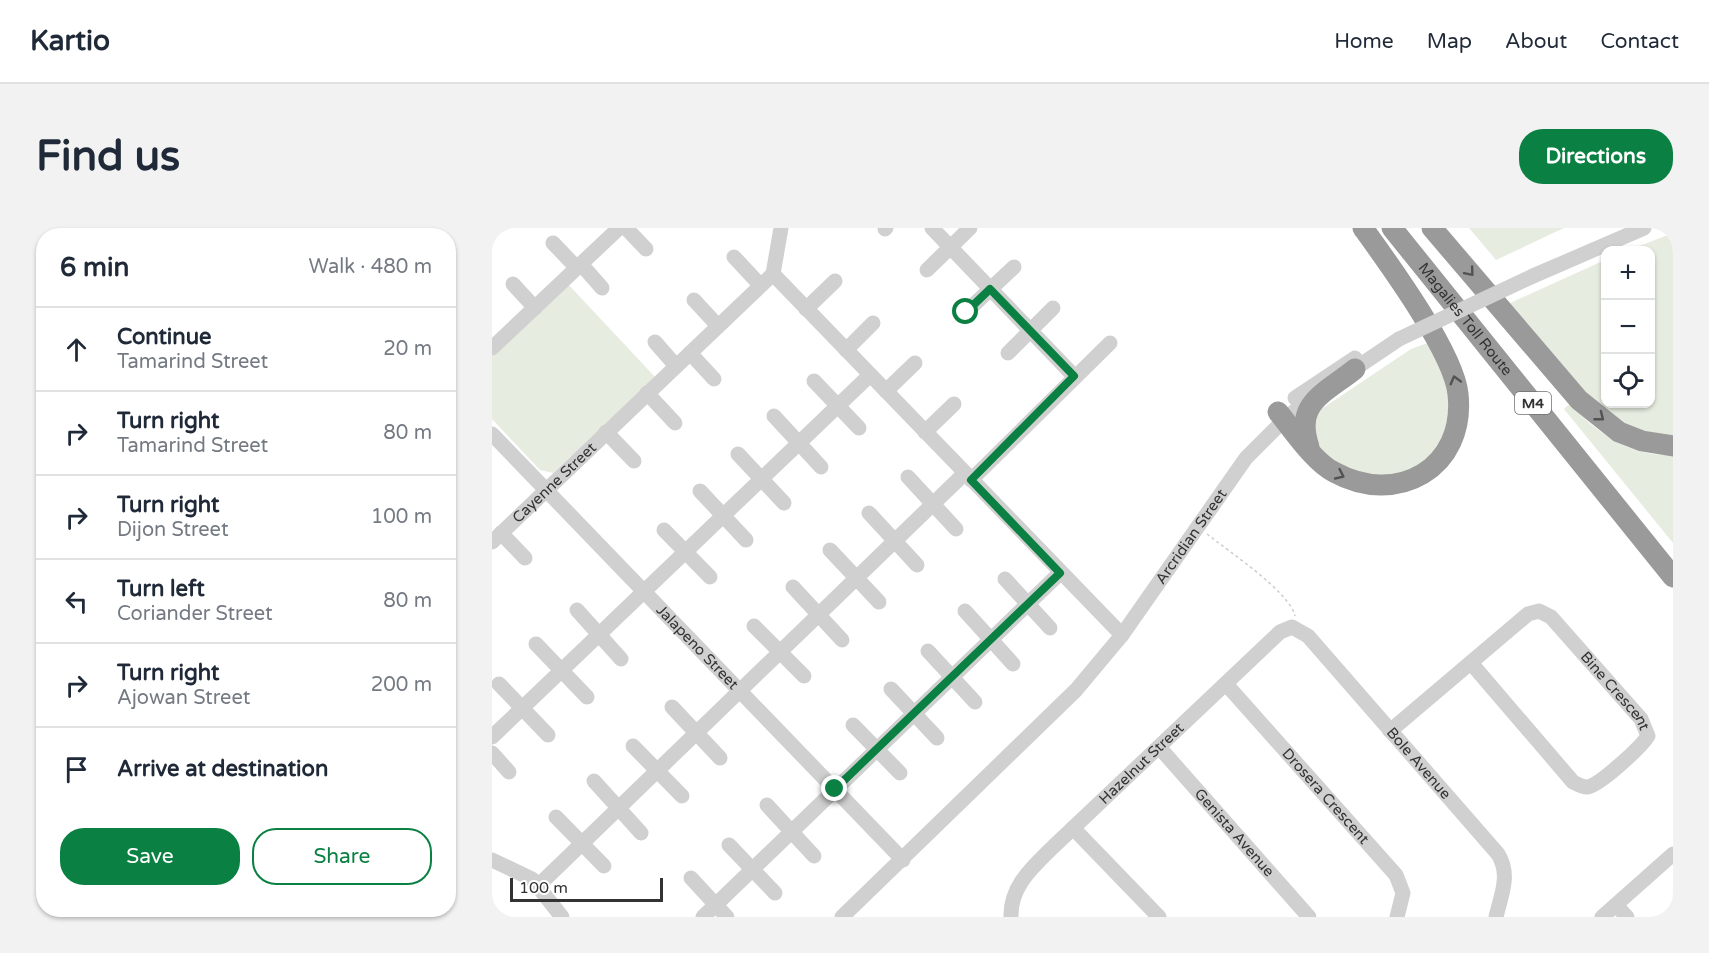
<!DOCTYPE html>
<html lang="en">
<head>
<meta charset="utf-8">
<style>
	body { margin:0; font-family:"Varela Round",sans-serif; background:#f2f2f3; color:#1f2937 }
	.controls { position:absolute; right:18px; top:18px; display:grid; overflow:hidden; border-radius:12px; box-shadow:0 2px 4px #0004 }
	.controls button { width:54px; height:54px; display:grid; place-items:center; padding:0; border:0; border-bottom:2px solid #e0e1e3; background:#fff; color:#1f2937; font:30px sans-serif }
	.scale { position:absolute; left:18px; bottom:15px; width:153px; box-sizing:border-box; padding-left:6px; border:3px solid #333; border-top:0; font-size:16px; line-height:21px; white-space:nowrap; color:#333; -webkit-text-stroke:4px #fff; paint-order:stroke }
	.stop { position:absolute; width:18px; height:18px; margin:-14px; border:4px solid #0b8043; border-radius:50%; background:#fff }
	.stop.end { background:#0b8043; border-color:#fff; box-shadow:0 2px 6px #0008 }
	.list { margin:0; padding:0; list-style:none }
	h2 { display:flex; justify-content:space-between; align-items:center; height:78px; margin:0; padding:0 24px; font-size:26px }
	h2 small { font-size:20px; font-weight:400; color:#747a83 }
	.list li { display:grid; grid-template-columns:39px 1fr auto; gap:18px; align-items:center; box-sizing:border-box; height:84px; padding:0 24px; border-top:2px solid #e0e1e3 }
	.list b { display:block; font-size:22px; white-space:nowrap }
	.list p { margin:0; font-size:20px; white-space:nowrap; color:#747a83 }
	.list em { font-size:20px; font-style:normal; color:#747a83 }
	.actions { display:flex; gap:12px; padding:18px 24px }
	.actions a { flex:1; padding:14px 0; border:2px solid #0b8043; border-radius:24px; text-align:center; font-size:21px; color:#0b8043 }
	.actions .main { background:#0b8043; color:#fff }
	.icon { flex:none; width:33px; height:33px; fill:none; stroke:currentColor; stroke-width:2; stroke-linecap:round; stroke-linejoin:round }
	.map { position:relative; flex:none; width:1181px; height:689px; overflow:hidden; border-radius:24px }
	header { display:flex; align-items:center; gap:36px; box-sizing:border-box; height:84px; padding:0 30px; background:#fff; border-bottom:2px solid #e0e1e3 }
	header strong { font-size:28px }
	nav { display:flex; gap:33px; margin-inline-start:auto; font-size:21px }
	.intro { display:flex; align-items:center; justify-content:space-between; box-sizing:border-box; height:144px; padding:0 36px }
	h1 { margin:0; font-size:42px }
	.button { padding:15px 27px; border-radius:24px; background:#0b8043; color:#fff; font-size:21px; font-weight:700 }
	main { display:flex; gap:36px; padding:0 36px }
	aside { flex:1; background:#fff; border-radius:24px; box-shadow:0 2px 4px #0004 }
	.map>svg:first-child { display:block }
	.green { fill:#e6ecdf }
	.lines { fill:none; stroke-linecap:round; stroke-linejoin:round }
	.path { stroke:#cdcdcd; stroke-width:1.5; stroke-dasharray:3 3; stroke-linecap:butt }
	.minor { stroke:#d0d0d0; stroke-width:15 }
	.highway { stroke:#9a9a9a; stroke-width:21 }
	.minor-bridge { stroke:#d0d0d0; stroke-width:15 }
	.oneway { stroke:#525252 }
	.route { stroke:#0b8043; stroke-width:8 }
	.labels { text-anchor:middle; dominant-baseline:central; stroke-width:6; stroke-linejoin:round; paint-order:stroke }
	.shield { fill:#fff; stroke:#707070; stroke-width:1.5 }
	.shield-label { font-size:14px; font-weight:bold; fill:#333 }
	.street-label { font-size:15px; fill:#333; stroke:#fff }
</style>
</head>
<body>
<header>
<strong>Kartio</strong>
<nav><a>Home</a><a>Map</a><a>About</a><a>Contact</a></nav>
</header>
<div class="intro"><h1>Find us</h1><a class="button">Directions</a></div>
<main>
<aside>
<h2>6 min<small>Walk · 480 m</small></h2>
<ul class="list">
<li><svg class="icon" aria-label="ahead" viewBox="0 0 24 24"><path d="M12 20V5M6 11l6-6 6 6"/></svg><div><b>Continue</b><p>Tamarind Street</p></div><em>20 m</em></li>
<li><svg class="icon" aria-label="right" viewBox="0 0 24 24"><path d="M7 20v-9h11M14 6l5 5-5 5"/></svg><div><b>Turn right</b><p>Tamarind Street</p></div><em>80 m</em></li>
<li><svg class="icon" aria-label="right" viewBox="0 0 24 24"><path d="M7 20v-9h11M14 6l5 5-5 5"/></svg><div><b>Turn right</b><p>Dijon Street</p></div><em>100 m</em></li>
<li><svg class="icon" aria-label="left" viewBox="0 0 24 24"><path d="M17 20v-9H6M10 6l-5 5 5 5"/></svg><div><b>Turn left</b><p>Coriander Street</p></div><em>80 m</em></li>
<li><svg class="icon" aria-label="right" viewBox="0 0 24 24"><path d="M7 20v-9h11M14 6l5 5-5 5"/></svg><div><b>Turn right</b><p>Ajowan Street</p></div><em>200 m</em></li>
<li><svg class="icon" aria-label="arrive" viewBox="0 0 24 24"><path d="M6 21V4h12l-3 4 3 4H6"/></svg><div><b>Arrive at destination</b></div></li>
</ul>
<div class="actions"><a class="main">Save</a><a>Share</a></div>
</aside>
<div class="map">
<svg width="1181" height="689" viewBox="0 0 1181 689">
	<rect width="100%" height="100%" fill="#fff"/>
	<g class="green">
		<path d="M977,0H1072L1004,32Z"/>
		<path d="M1181,5V209L1139,201L1095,168L1018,75L1113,32L1114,176H1158V22H1137Z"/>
		<path d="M75,55L163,149L61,245L48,242L0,191V128Z"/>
		<path d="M938,114L957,158L956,191L949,212L936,231L910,248L859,245L826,220L820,194L828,182L919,121Z"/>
		<path d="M1078,176C1106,206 1138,229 1181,227V315L1072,181Z"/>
	</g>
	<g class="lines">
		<path class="path" d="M715,306C736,323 798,364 803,388"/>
		<g class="minor">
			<path d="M134,0L154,21"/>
			<path d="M440,0L582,148"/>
			<path d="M393,1L394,0"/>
			<path d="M61,15L85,40"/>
			<path d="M242,29L268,57"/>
			<path d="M89,36L110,60"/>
			<path d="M435,42L478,0"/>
			<path d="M281,46L630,407"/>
			<path d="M281,46L289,0"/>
			<path d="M1041,48L1152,0"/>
			<path d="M21,56L43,80"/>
			<path d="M202,72L226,98"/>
			<path d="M314,81L343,53"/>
			<path d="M474,84L522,39"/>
			<path d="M163,114L184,138"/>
			<path d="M0,120L127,0"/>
			<path d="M354,122L381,95"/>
			<path d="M198,125L222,151"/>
			<path d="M516,125L561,80"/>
			<path d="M855,146L907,111"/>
			<path d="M322,153L367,200"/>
			<path d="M394,163L423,135"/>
			<path d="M155,165L183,195"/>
			<path d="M803,170L863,130"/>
			<path d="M282,188L329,239"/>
			<path d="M114,204L142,233"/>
			<path d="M433,204L462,176"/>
			<path id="s1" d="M0,206L411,632"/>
			<path d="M246,226L292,275"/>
			<path d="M416,249L464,301"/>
			<path d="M479,252L618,115"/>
			<path d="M208,263L254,312"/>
			<path d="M377,285L425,337"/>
			<path d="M172,302L218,349"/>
			<path d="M9,305L33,330"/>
			<path id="s2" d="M0,314L281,46"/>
			<path d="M338,322L387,374"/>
			<path d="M513,351L558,400"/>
			<path d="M301,359L350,412"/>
			<path d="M85,382L129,431"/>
			<path d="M473,383L521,436"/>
			<path d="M262,398L312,448"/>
			<path d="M44,416L95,469"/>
			<path d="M436,423L483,474"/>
			<path d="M7,456L56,507"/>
			<path id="s3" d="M734,456L904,647L911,665L905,689"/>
			<path d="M399,461L445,510"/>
			<path d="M180,479L228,530"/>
			<path d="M361,497L408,545"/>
			<path id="s4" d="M898,503L1036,386L1047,383L1059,389L1149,491L1156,508C1149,519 1107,558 1095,559C1090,559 1085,556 1081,554L979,435"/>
			<path d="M0,509L378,147"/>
			<path d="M141,518L190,568"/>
			<path id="s5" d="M667,519L817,689"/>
			<path d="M0,525L17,544"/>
			<path d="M102,553L149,605"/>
			<path d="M275,577L322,628"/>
			<path d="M64,589L112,638"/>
			<path d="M581,600L667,689"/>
			<path d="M237,617L283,665"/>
			<path d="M0,632L40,651L70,689"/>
			<path d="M199,650L235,689"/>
			<path d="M47,657L473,245"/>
			<path d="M1124,677L1135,689"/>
			<path d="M211,689L568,345"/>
			<path id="s6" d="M350,689L584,462L630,407L754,230L792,192L822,167"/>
			<path id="s7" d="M519,689C518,658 541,639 561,619L788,404L800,399L816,408L1006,626C1019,647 1009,667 1004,689"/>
			<path d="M1110,689L1181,626"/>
		</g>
		<g class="highway">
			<path id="s8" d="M900,0L1181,349"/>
			<path d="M940,0L1087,172L1127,204L1150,213L1181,218"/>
			<path d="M786,184C800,201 822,234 842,244C905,279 974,240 966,166C962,125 897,36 871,0"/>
			<path d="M817,219C802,175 832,166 863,141"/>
		</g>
		<path class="minor-bridge" d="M907,111L1041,48"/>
	</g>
	<defs><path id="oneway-chevron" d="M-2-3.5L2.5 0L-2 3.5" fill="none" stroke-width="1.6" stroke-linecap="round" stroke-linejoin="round" transform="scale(1.5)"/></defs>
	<g class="oneway">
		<use href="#oneway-chevron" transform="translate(978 44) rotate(50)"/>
		<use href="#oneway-chevron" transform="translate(963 152) rotate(-105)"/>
		<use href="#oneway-chevron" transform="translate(1108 189) rotate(38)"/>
		<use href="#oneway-chevron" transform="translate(848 247) rotate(25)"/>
	</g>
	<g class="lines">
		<path class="route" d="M343,561L568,345L479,252L582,148L498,61L474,84"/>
	</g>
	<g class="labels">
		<rect class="shield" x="1023" y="164" width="36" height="22" rx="4.5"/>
		<g class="shield-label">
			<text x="1041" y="175">M4</text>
		</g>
		<g class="street-label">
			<text stroke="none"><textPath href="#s8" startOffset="117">Magalies Toll Route</textPath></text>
			<text stroke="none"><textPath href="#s2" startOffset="86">Cayenne Street</textPath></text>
			<text stroke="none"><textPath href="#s6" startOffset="518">Arcridian Street</textPath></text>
			<text stroke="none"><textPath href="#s1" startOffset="296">Jalapeno Street</textPath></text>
			<text stroke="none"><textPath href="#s4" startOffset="304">Bine Crescent</textPath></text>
			<text stroke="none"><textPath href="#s7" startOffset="597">Bole Avenue</textPath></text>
			<text stroke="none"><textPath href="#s7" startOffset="206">Hazelnut Street</textPath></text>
			<text stroke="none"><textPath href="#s3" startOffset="150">Drosera Crescent</textPath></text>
			<text stroke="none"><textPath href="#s5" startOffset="114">Genista Avenue</textPath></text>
		</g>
	</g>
</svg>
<div class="controls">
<button>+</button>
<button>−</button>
<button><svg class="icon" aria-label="locate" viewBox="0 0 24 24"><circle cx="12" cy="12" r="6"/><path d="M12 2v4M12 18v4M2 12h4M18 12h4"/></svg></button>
</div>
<div class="scale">100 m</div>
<div class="stop" style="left:474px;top:84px"></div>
<div class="stop end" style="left:343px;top:561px"></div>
</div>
</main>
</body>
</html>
